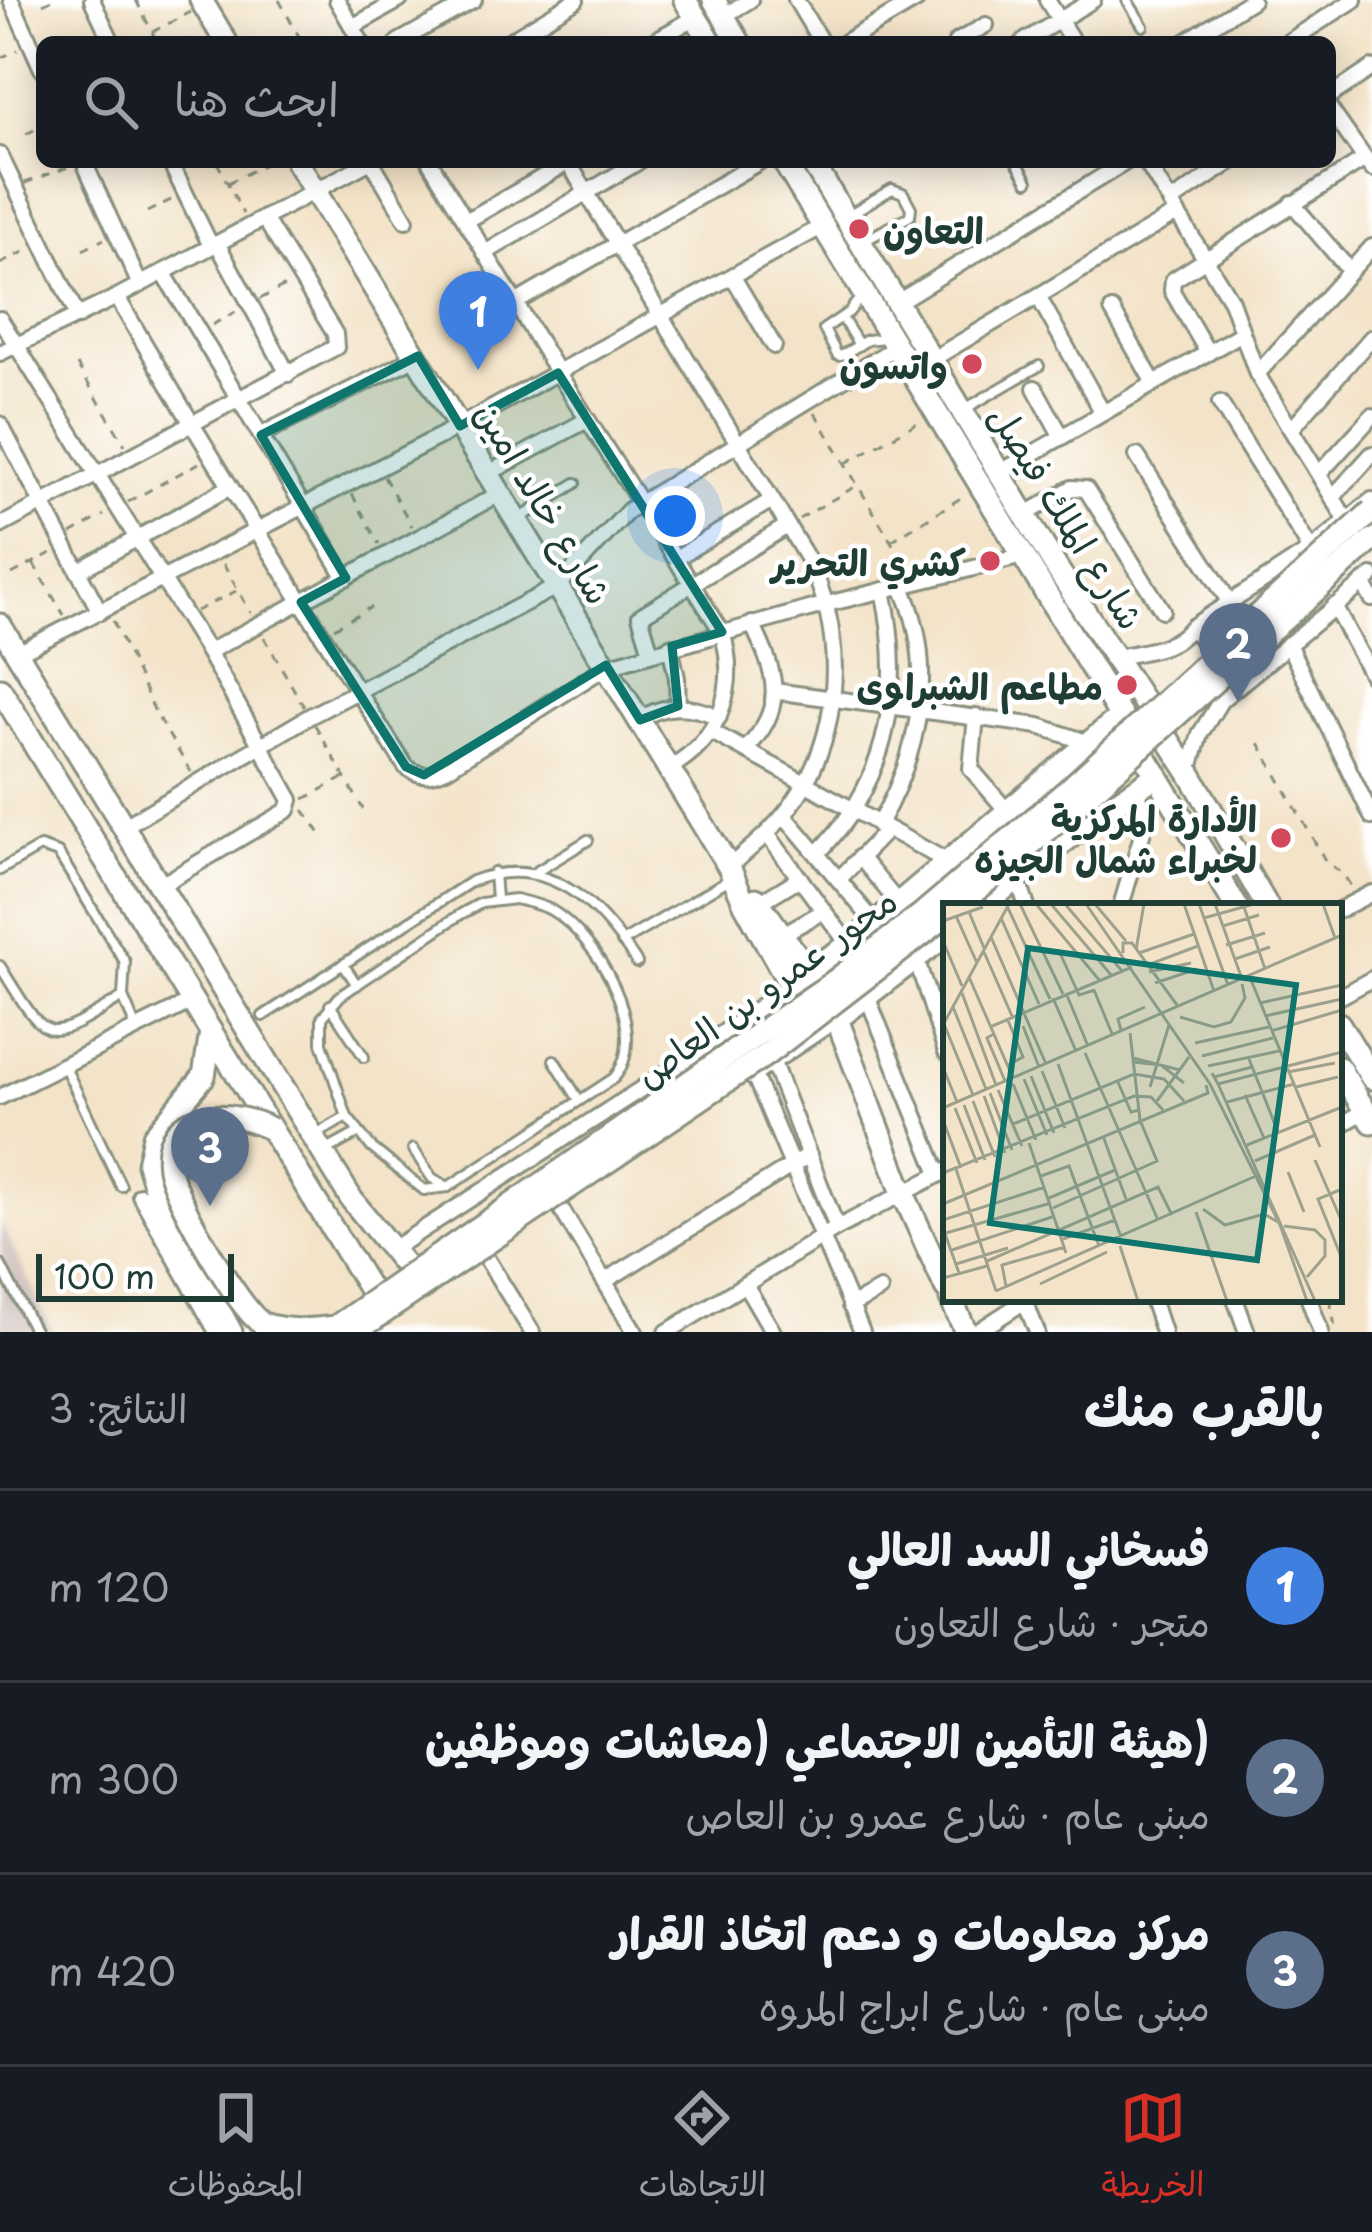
<!DOCTYPE html>
<html lang="ar">
<head>
<meta charset="utf-8">
<style>
	body { margin:0; font-family:"Playpen Sans","Playpen Sans Arabic",sans-serif; background:#20242c; color:#f1f3f6; direction:rtl }
	.scale { position:absolute; left:36px; bottom:30px; width:198px; box-sizing:border-box; padding-left:12px; border:6px solid #1f3d34; border-top:0; font-size:33px; line-height:42px; white-space:nowrap; color:#1f3d34; -webkit-text-stroke:9px #fff; paint-order:stroke }
	.you { position:absolute; left:675px; top:516px; width:42px; height:42px; margin:-30px; border:9px solid #fff; border-radius:50%; background:#1a73e8; box-shadow:0 0 0 18px #1a73e833 }
	.badge { display:grid; place-items:center; width:78px; height:78px; border-radius:50%; background:#d93025; color:#fff; font-size:39px; font-weight:700 }
	.pin { position:absolute; translate:-50% -99px; filter:drop-shadow(0 3px 6px #0008) }
	.pin::after { content:''; position:absolute; top:63px; width:42px; height:36px; background:inherit; clip-path:polygon(0 0,100% 0,50% 100%) }
	.list { margin:0; padding:0; list-style:none }
	h2 { display:flex; justify-content:space-between; align-items:center; height:156px; margin:0; padding:0 48px; font-size:51px }
	h2 small { font-size:39px; font-weight:400; color:#9ea1a6 }
	.list li { display:grid; grid-template-columns:78px 1fr auto; gap:36px; align-items:center; box-sizing:border-box; height:192px; padding:0 48px; border-top:3px solid #363941 }
	.list b { display:block; font-size:45px; white-space:nowrap }
	.list p { margin:0; font-size:39px; white-space:nowrap; color:#9ea1a6 }
	.list em { font-size:39px; font-style:normal; color:#9ea1a6 }
	.icon { flex:none; width:66px; height:66px; fill:none; stroke:currentColor; stroke-width:2; stroke-linecap:round; stroke-linejoin:round }
	.map { position:relative; flex:none; width:1372px; height:1332px; overflow:hidden; direction:ltr }
	.search { position:absolute; background:#171b24; box-shadow:0 6px 30px #0003; left:36px; right:36px; top:36px; height:132px; display:flex; align-items:center; gap:30px; box-sizing:border-box; padding:0 42px; border-radius:18px; color:#9ea1a6; font-size:45px }
	.sheet { height:732px; background:#171b24 }
	nav { display:flex; justify-content:space-around; align-items:center; box-sizing:border-box; height:168px; border-top:3px solid #363941; background:#171b24; font-size:33px; color:#9ea1a6 }
	nav a { display:grid; justify-items:center; gap:6px }
	nav .on { color:#d93025 }
	.map>svg:first-child { display:block }
	.industrial { fill:#cfc0bb }
	.lines { fill:none; stroke-linecap:round; stroke-linejoin:round }
	.service-casing { stroke:#89907e; stroke-width:14 }
	.minor-casing { stroke:#89907e; stroke-width:20 }
	.primary-casing { stroke:#89907e; stroke-width:27 }
	.path { stroke:#89907e; stroke-width:3; stroke-dasharray:9 9; stroke-linecap:butt }
	.service { stroke:#fff; stroke-width:8 }
	.minor { stroke:#fff; stroke-width:14 }
	.primary { stroke:#fff; stroke-width:21 }
	.primary-bridge-casing { stroke:#89907e; stroke-width:27; stroke-linecap:butt }
	.primary-bridge { stroke:#fff; stroke-width:21 }
	.marked { fill:#0f766e; fill-opacity:0.2; stroke:#0f766e; stroke-width:9; stroke-linejoin:round }
	.poi-dot { fill:#d1495b; stroke:#fff; stroke-width:4.5 }
	.labels { text-anchor:middle; dominant-baseline:central; stroke-width:9; stroke-linejoin:round; paint-order:stroke }
	.poi-label { font-size:36px; font-weight:bold; fill:#1f3d34; stroke:#fff; text-anchor:end }
	.street-label { font-size:36px; fill:#1f3d34; stroke:#fff }
	.inset-road { fill:none; stroke:#9ea18d; stroke-width:3 }
	.view { fill:#0f766e; fill-opacity:0.15; stroke:#0f766e; stroke-width:6 }
	.inset-edge { fill:none; stroke:#1f3d34; stroke-width:6 }
</style>
</head>
<body>
<div class="map">
<svg width="1372" height="1332" viewBox="0 0 1372 1332">
	<rect width="100%" height="100%" fill="#fff"/>
	<filter id="ink" filterUnits="userSpaceOnUse"><feTurbulence type="fractalNoise" baseFrequency=".00833" numOctaves="2"/><feDisplacementMap in="SourceGraphic" scale="24" xChannelSelector="R" yChannelSelector="G"/><feConvolveMatrix kernelMatrix="1 2 1 2 8 2 1 2 1" color-interpolation-filters="sRGB"/></filter>
	<filter id="wash" filterUnits="userSpaceOnUse"><feTurbulence type="fractalNoise" baseFrequency=".004" numOctaves="4" result="noise"/><feDisplacementMap in="SourceGraphic" scale="48" xChannelSelector="R" yChannelSelector="G"/><feGaussianBlur stdDeviation="2.7" result="paint"/><feColorMatrix in="noise" values="0 0 0 0 0 0 0 0 0 0 0 0 0 0 0 0 0 1.4 0 .05"/><feComposite in="paint" operator="in"/></filter>
	<g filter="url(#wash)">
		<rect width="100%" height="100%" fill="#f3e3c8"/>
		<path class="industrial" d="M0,1221L53,1332H0Z"/>
	</g>
	<g filter="url(#ink)">
		<g class="lines">
			<g class="service-casing">
				<g id="service">
					<path d="M1127,0L1143,26"/>
					<path d="M1017,162L1028,181"/>
					<path d="M845,217L892,189L903,193L911,208L910,216L862,242"/>
					<path d="M860,298L849,312L824,329L837,355L841,356L867,340L884,338"/>
					<path d="M842,318L859,345"/>
					<path d="M963,410L1039,366"/>
					<path d="M519,519L576,483"/>
					<path d="M0,870L40,847L58,853L125,962L123,997L136,1028"/>
					<path d="M494,872L496,900"/>
					<path d="M536,872L588,840"/>
					<path d="M515,899C527,902 539,904 551,910C596,936 653,1032 614,1078L448,1187L424,1190L372,1148L347,1117L322,1043V1018L340,996L461,914L481,903Z"/>
					<path d="M622,942L728,880"/>
					<path d="M343,964L357,985"/>
					<path d="M0,966C49,1044 43,1046 123,997"/>
					<path d="M330,1005L364,1057"/>
					<path d="M263,1016L472,881C547,852 599,903 637,963"/>
					<path d="M554,1060L579,1100"/>
					<path d="M65,1067L121,1186"/>
					<path d="M317,1134L347,1117"/>
					<path d="M413,1149L432,1178L448,1187"/>
					<path d="M325,1151L358,1133"/>
					<path d="M0,1264L35,1332"/>
				</g>
			</g>
			<g class="minor-casing">
				<g id="minor">
					<path d="M11,0L42,69"/>
					<path d="M92,0L112,42"/>
					<path d="M337,0L361,42"/>
					<path d="M796,0L821,42"/>
					<path d="M1047,0L1073,42"/>
					<path d="M724,16L750,0"/>
					<path d="M352,27L400,0"/>
					<path d="M398,42L474,0"/>
					<path d="M507,42L576,0"/>
					<path d="M652,42L696,17"/>
					<path d="M845,42L917,0"/>
					<path d="M956,42L986,25"/>
					<path d="M1023,42L1093,0"/>
					<path d="M1185,42L1252,0"/>
					<path d="M1288,42L1354,0"/>
					<path d="M1330,96L1372,68"/>
					<path d="M1330,109L1372,169"/>
					<path d="M0,155L78,317"/>
					<path d="M84,162L140,285"/>
					<path d="M170,162L211,246"/>
					<path d="M372,162L406,220"/>
					<path d="M430,162L558,373L722,632C739,687 720,740 669,768"/>
					<path d="M568,162L807,558C846,632 843,730 795,800C778,826 753,846 729,867"/>
					<path d="M1146,162L1231,301L1257,374L1347,521"/>
					<path d="M1170,202L1231,162"/>
					<path d="M1292,203L1350,271"/>
					<path d="M466,221L569,162"/>
					<path d="M217,243L288,374"/>
					<path d="M485,253L638,162"/>
					<path d="M163,272L346,578"/>
					<path d="M733,277L774,346"/>
					<path d="M1038,296L1103,413"/>
					<path d="M117,297C209,456 307,612 406,767C419,777 431,776 446,769L607,666L827,604L1023,556"/>
					<path d="M515,303L759,162"/>
					<path d="M896,303L1126,162"/>
					<path d="M1112,310L1154,383"/>
					<path d="M0,319L208,652L291,800L288,810L161,885"/>
					<path d="M0,353L117,297L369,162"/>
					<path d="M1208,353L1172,291L1173,280L1365,159"/>
					<path d="M931,360L1177,213"/>
					<path d="M1257,374L1372,247"/>
					<path d="M1035,388L1062,437"/>
					<path d="M1220,403L1311,550"/>
					<path d="M0,424L100,612"/>
					<path d="M1291,429L1372,337"/>
					<path d="M261,435L418,356"/>
					<path d="M1137,456L1230,603"/>
					<path d="M489,473L587,420"/>
					<path d="M999,473L1242,333"/>
					<path d="M1319,474L1372,416"/>
					<path d="M1333,497L1372,454"/>
					<path d="M1024,515L1072,488L1086,489L1162,610"/>
					<path d="M0,526L336,347L335,334L264,218"/>
					<path d="M676,558L772,500"/>
					<path d="M78,571L230,487"/>
					<path d="M1363,583L1372,599"/>
					<path d="M1334,606L1372,676"/>
					<path d="M1192,627L1218,661"/>
					<path d="M1288,644L1372,817"/>
					<path d="M670,646L677,678L678,706"/>
					<path d="M208,652L501,493"/>
					<path d="M651,652L640,616L787,526"/>
					<path d="M18,653L460,426L823,226"/>
					<path d="M1117,657C1147,650 1171,651 1192,627L1311,550L1372,500"/>
					<path d="M774,691L1039,726L1089,743"/>
					<path d="M976,716L971,769L1008,812"/>
					<path d="M640,720C665,702 691,705 719,717"/>
					<path d="M712,732L948,862"/>
					<path d="M745,750C788,707 776,673 752,624"/>
					<path d="M1189,772L1200,734L1221,700L1372,576"/>
					<path d="M784,815L875,923"/>
					<path d="M878,825C920,754 938,663 901,585"/>
					<path d="M125,826L310,716L558,586L629,510L896,347"/>
					<path d="M767,834L849,945"/>
					<path d="M818,853C890,780 904,687 883,590"/>
					<path d="M860,857L898,903"/>
					<path d="M1017,878L1027,906"/>
					<path d="M839,879L887,830"/>
					<path d="M759,903L800,878"/>
					<path d="M1121,906L1146,821L1137,788"/>
					<path d="M1339,910L1372,893"/>
					<path d="M781,935L824,911"/>
					<path d="M916,958L946,1052"/>
					<path d="M867,996L939,1174"/>
					<path d="M1339,997L1372,979"/>
					<path d="M773,1063L837,1228"/>
					<path d="M754,1075L862,1332"/>
					<path d="M751,1077L837,1019"/>
					<path d="M0,1097L192,1001"/>
					<path d="M1339,1126L1365,1111"/>
					<path d="M140,1195L217,1332"/>
					<path d="M558,1204L635,1332"/>
					<path d="M391,1250L669,1071L792,984"/>
					<path d="M483,1253L532,1332"/>
					<path d="M605,1281L809,1155"/>
					<path d="M745,1284L773,1332"/>
					<path d="M1152,1299L1163,1332"/>
					<path d="M1235,1299L1247,1332"/>
					<path d="M1309,1299L1321,1332"/>
					<path d="M1025,1301L1037,1332"/>
					<path d="M850,1306L880,1290"/>
					<path d="M667,1332L837,1228L946,1171"/>
					<path d="M977,1332L1028,1299"/>
				</g>
			</g>
			<g class="primary-casing">
				<g id="primary">
					<path d="M201,0L226,42"/>
					<path d="M685,0L711,42"/>
					<path d="M714,0L739,42"/>
					<path d="M297,162L729,867L745,904L789,983L849,945L1121,716"/>
					<path d="M784,162L1236,906"/>
					<path d="M812,162L1056,567L1189,772L1267,906"/>
					<path d="M0,625L352,1200L423,1288"/>
					<path d="M0,689L383,1311"/>
					<path d="M756,899L798,957L815,969"/>
					<path d="M982,906L1093,819L1157,775"/>
					<path d="M946,935L837,1019L903,1193L946,1288"/>
					<path d="M1339,1024L1372,1078"/>
					<path d="M211,1032L204,1076L154,1136L148,1164L158,1198L231,1332"/>
					<path d="M1339,1068L1372,1122"/>
					<path d="M951,1299L966,1332"/>
				</g>
			</g>
			<g class="path">
				<path d="M136,0L157,42"/>
				<path d="M279,0L302,42"/>
				<path d="M43,4L51,0"/>
				<path d="M152,32L191,12"/>
				<path d="M288,42L298,37"/>
				<path d="M0,58L18,50"/>
				<path d="M26,134L42,126"/>
				<path d="M217,162L243,214"/>
				<path d="M25,183L71,166"/>
				<path d="M228,183L269,162"/>
				<path d="M147,212L173,199"/>
				<path d="M83,250L104,239"/>
				<path d="M0,264L30,249"/>
				<path d="M260,299L289,284"/>
				<path d="M212,325L241,309"/>
				<path d="M77,365L125,445"/>
				<path d="M815,413L908,570"/>
				<path d="M846,463L922,420"/>
				<path d="M384,477L412,526"/>
				<path d="M352,494L379,544"/>
				<path d="M128,502L199,463"/>
				<path d="M799,519L858,485"/>
				<path d="M71,534L104,515"/>
				<path d="M891,541L964,496"/>
				<path d="M33,563L64,615"/>
				<path d="M223,564L251,613"/>
				<path d="M12,574L53,552"/>
				<path d="M196,611L236,591"/>
				<path d="M113,621L156,714L191,772"/>
				<path d="M334,628L371,607"/>
				<path d="M264,637L304,707"/>
				<path d="M978,702L983,668"/>
				<path d="M1012,708L1015,684"/>
				<path d="M315,725L363,809"/>
				<path d="M1259,743L1326,862L1343,874L1352,888"/>
				<path d="M304,799L344,778"/>
				<path d="M304,810L321,835"/>
				<path d="M1330,1299L1336,1332"/>
			</g>
			<use href="#service" class="service"/>
			<use href="#minor" class="minor"/>
			<use href="#primary" class="primary"/>
			<g class="primary-bridge-casing">
				<g id="primary-bridge">
					<path d="M958,906L1071,810L1372,540"/>
					<path d="M271,1129C235,1110 160,1105 169,1168C172,1194 241,1313 263,1324C286,1332 312,1330 336,1327"/>
					<path d="M328,1332L832,983L922,914L1070,788L1372,511"/>
					<path d="M355,1332L767,1054L946,916"/>
				</g>
			</g>
			<use href="#primary-bridge" class="primary-bridge"/>
		</g>
	</g>
	<path class="marked" d="M418,356L460,426L558,373L722,632L672,646L678,706L640,720L606,665L424,775L406,767L301,602L346,578L261,435Z"/>
	<g class="poi-dot">
		<circle cx="859" cy="229" r="12"/>
		<circle cx="972" cy="364" r="12"/>
		<circle cx="990" cy="561" r="12"/>
		<circle cx="1127" cy="685" r="12"/>
		<circle cx="1281" cy="838" r="12"/>
	</g>
	<g class="labels">
		<g class="poi-label">
			<text x="883" y="229" text-anchor="start">التعاون</text>
			<text x="948" y="364">واتسون</text>
			<text x="966" y="561">كشري التحرير</text>
			<text x="1103" y="685">مطاعم الشبراوى</text>
			<text x="1257" y="817">الأدارة المركزية<tspan x="1257" dy="41">لخبراء شمال الجيزه</tspan></text>
		</g>
		<g class="street-label">
			<text transform="translate(545 502) rotate(59)">شارع خالد امين</text>
			<text transform="translate(1068 516) rotate(58)">شارع الملك فيصل</text>
			<text transform="translate(765 986) rotate(-36)">محور عمرو بن العاص</text>
		</g>
	</g>
	<g transform="translate(943 903)">
		<rect width="399" height="399" fill="#f3e3c8"/>
		<path class="inset-road" d="M77,1L120,91M93,1L157,78M108,1L169,73M122,1L179,68M143,1L267,181L337,322L364,398M152,1L183,38M241,1L271,88M256,1L285,82M272,1L299,76M300,1L322,66M380,1L392,35M65,5L107,96M26,9L41,45M13,13L34,60M58,15L96,101M261,15L311,1M0,18L40,4M280,23L316,12M48,34L103,161M0,38L19,83M283,42L322,30M193,47L201,1M41,49L69,113M117,50L136,92L152,87M180,50V40H189L234,102M196,50L251,31M292,56L327,44M202,63L255,43M206,69L248,60M26,74L70,175M308,77L377,244M212,80L254,66M151,87L170,133M19,90L53,182M123,90L145,143M110,95L133,148M317,100L399,82M10,104L43,186M322,113L399,96M237,114L271,124L288,119L302,95L299,81M64,115L80,154L65,162M1,121L30,192M0,122L66,1M80,123L96,164M47,124L189,64M178,127L175,116L202,104M328,128L399,107M52,130L44,135L62,178M252,140L326,124M142,150L215,317M259,153L330,135M190,155L237,167M306,156L335,229M190,159L218,162L241,180M115,161L178,334M265,163L336,148M0,164L14,199M99,168L122,225M345,169L392,160M269,170L275,181L399,149M88,173L111,230M271,174L309,164M81,176L104,232M174,177L188,209L196,207M70,181L93,237M275,181L372,398M207,184L226,122M353,184L395,174M55,187L79,243M47,190L69,247M302,192L321,235M41,193L62,250M30,198L52,254M214,198L246,154M284,199L351,181M21,202L42,257M0,205L399,32M12,205L34,260M0,217L18,265M70,221L191,171L221,176L241,198M160,233L183,296M86,240L123,350M304,242L399,204M372,257L399,319M312,258L372,232M13,266L53,388M345,269L361,309M0,270L191,193L208,194L220,207M98,273L126,263L156,343M399,286L375,296L399,356M106,295L172,267M0,301L265,190L263,182M110,305L214,258L197,217L187,130M260,306L282,322L321,311L335,319M253,309L284,398M0,317L102,284M341,323L372,327L382,337V353L364,374M1,328L16,370M3,330L108,300M120,336L172,317M177,343L195,398M9,347L112,313M42,359L215,284L229,312M13,361L65,345M0,375L44,363M97,381L164,349M63,383L59,362L122,344M53,388L315,272"/>
		<path class="view" d="M85,45L353,82L314,357L47,320Z"/>
		<rect width="399" height="399" class="inset-edge"/>
	</g>
</svg>
<div class="scale">100 m</div>
<div class="you"></div>
<div class="pin badge" style="left:478px;top:370px;background:#3f7fe0">1</div>
<div class="pin badge" style="left:1238px;top:702px;background:#5c6f8a">2</div>
<div class="pin badge" style="left:210px;top:1206px;background:#5c6f8a">3</div>
<div class="search"><svg class="icon" aria-label="search" viewBox="0 0 24 24"><circle cx="10" cy="10" r="6"/><path d="M15 15l6 6"/></svg>ابحث هنا</div>
</div>
<section class="sheet">
<h2>بالقرب منك<small>النتائج: 3</small></h2>
<ul class="list">
<li><span class="badge" style="background:#3f7fe0">1</span><div><b>فسخاني السد العالي</b><p>متجر · شارع التعاون</p></div><em>120 m</em></li>
<li><span class="badge" style="background:#5c6f8a">2</span><div><b>(هيئة التأمين الاجتماعي (معاشات وموظفين</b><p>مبنى عام · شارع عمرو بن العاص</p></div><em>300 m</em></li>
<li><span class="badge" style="background:#5c6f8a">3</span><div><b>مركز معلومات و دعم اتخاذ القرار</b><p>مبنى عام · شارع ابراج المروه</p></div><em>420 m</em></li>
</ul>
</section>
<nav>
<a class="on"><svg class="icon" aria-label="map" viewBox="0 0 24 24"><path d="M3 6l6-2 6 2 6-2v14l-6 2-6-2-6 2zM9 4v14M15 6v14"/></svg>الخريطة</a>
<a><svg class="icon" aria-label="directions" viewBox="0 0 24 24"><path d="M12 3l9 9-9 9-9-9zM9 14v-3h6M13 9l2 2-2 2"/></svg>الاتجاهات</a>
<a><svg class="icon" aria-label="saved" viewBox="0 0 24 24"><path d="M7 4h10v16l-5-4-5 4z"/></svg>المحفوظات</a>
</nav>
</body>
</html>
